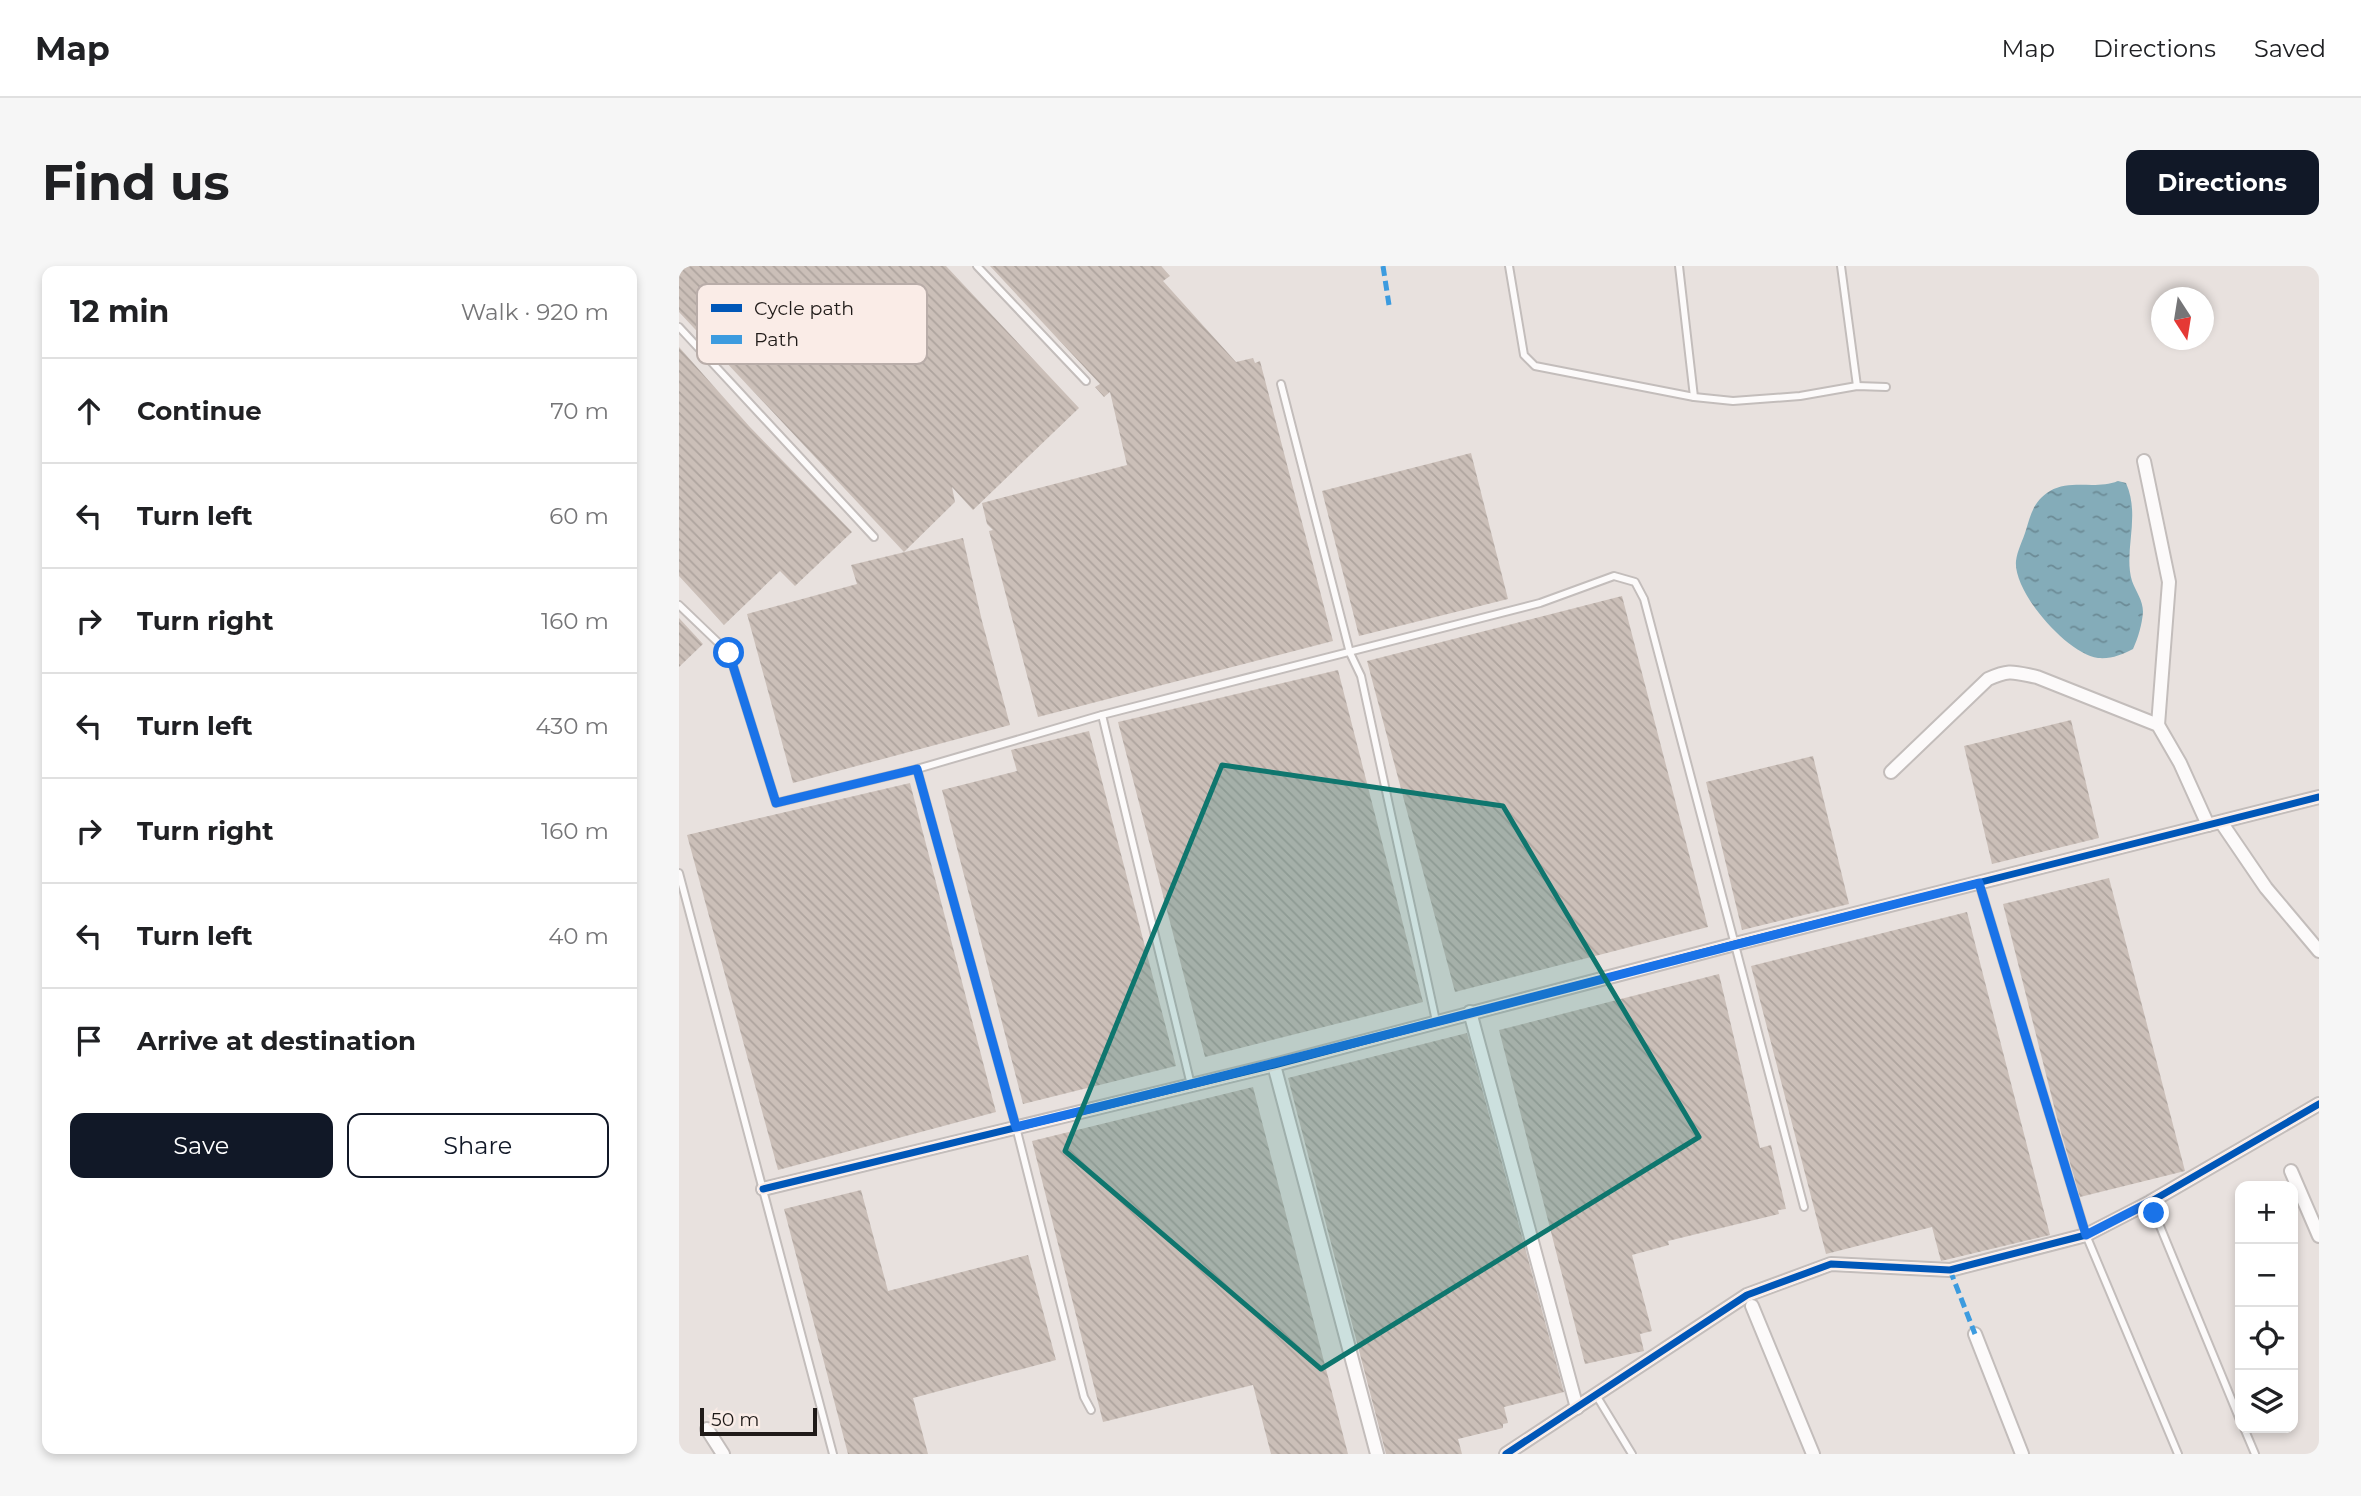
<!DOCTYPE html>
<html lang="en">
<head>
<meta charset="utf-8">
<style>
	body { margin:0; font-family:Montserrat,sans-serif; background:#f6f6f6; color:#202124 }
	.controls { position:absolute; right:21px; bottom:21px; display:grid; overflow:hidden; border-radius:14px; box-shadow:0 4px 10px #0003 }
	.controls button { width:63px; height:63px; display:grid; place-items:center; padding:0; border:0; border-bottom:2px solid #e0e0e0; background:#fff; color:#202124; font:35px sans-serif }
	.compass { position:absolute; left:1472px; top:21px; width:63px; height:63px; border-radius:50%; background:#fff; box-shadow:0 4px 10px #0003; rotate:168deg }
	.scale { position:absolute; left:21px; bottom:18px; width:117px; box-sizing:border-box; padding-left:7px; border:4px solid #201b19; border-top:0; font-size:19px; line-height:24px; white-space:nowrap; color:#201b19; -webkit-text-stroke:5px #faece7; paint-order:stroke }
	.stop { position:absolute; width:21px; height:21px; margin:-16px; border:5px solid #1a73e8; border-radius:50%; background:#fff }
	.stop.end { background:#1a73e8; border-color:#fff; box-shadow:0 2px 7px #0008 }
	.list { margin:0; padding:0; list-style:none }
	h2 { display:flex; justify-content:space-between; align-items:center; height:91px; margin:0; padding:0 28px; font-size:30px }
	h2 small { font-size:23px; font-weight:400; color:#757577 }
	.list li { display:grid; grid-template-columns:46px 1fr auto; gap:21px; align-items:center; box-sizing:border-box; height:105px; padding:0 28px; border-top:2px solid #e0e0e0 }
	.list b { display:block; font-size:26px; white-space:nowrap }
	.list em { font-size:23px; font-style:normal; color:#757577 }
	.actions { display:flex; gap:14px; padding:21px 28px }
	.actions a { flex:1; padding:16px 0; border:2px solid #111827; border-radius:14px; text-align:center; font-size:24px; color:#111827 }
	.actions .main { background:#111827; color:#fff }
	.icon { flex:none; width:38px; height:38px; fill:none; stroke:currentColor; stroke-width:2; stroke-linecap:round; stroke-linejoin:round }
	.map { position:relative; flex:none; width:1640px; height:1188px; overflow:hidden; border-radius:14px }
	header { display:flex; align-items:center; gap:42px; box-sizing:border-box; height:98px; padding:0 35px; background:#fff; border-bottom:2px solid #e0e0e0 }
	header strong { font-size:33px }
	nav { display:flex; gap:38px; margin-inline-start:auto; font-size:24px }
	.intro { display:flex; align-items:center; justify-content:space-between; box-sizing:border-box; height:168px; padding:0 42px }
	h1 { margin:0; font-size:49px }
	.button { padding:18px 32px; border-radius:14px; background:#111827; color:#fff; font-size:24px; font-weight:700 }
	main { display:flex; gap:42px; padding:0 42px }
	aside { flex:1; background:#fff; border-radius:14px; box-shadow:0 4px 10px #0003 }
	.map>svg:first-child { display:block }
	.water { fill:url(#water-ripples) }
	.building { fill:url(#building-back-hatch) }
	.lines { fill:none; stroke-linecap:round; stroke-linejoin:round }
	.lane-casing { stroke:#c3bdbb; stroke-width:10 }
	.street-casing { stroke:#c3bdbb; stroke-width:16 }
	.lane { stroke:#fcfafa; stroke-width:6 }
	.street { stroke:#fcfafa; stroke-width:12 }
	.quiet { stroke:#3c9bdf; stroke-width:5; stroke-dasharray:10 5; stroke-linecap:butt }
	.cycleway-casing { stroke:#faece7; stroke-width:11 }
	.cycleway { stroke:#0057b8; stroke-width:7 }
	.route { stroke:#1a73e8; stroke-width:9 }
	.marked { fill:#0f766e; fill-opacity:0.2; stroke:#0f766e; stroke-width:5; stroke-linejoin:round }
	.key { fill:#faece7; stroke:#b9ada9; stroke-width:2 }
	.key-label { font-size:19px; fill:#201b19 }
</style>
</head>
<body>
<header>
<strong>Map</strong>
<nav><a>Map</a><a>Directions</a><a>Saved</a></nav>
</header>
<div class="intro"><h1>Find us</h1><a class="button">Directions</a></div>
<main>
<aside>
<h2>12 min<small>Walk · 920 m</small></h2>
<ul class="list">
<li><svg class="icon" aria-label="ahead" viewBox="0 0 24 24"><path d="M12 20V5M6 11l6-6 6 6"/></svg><div><b>Continue</b></div><em>70 m</em></li>
<li><svg class="icon" aria-label="left" viewBox="0 0 24 24"><path d="M17 20v-9H6M10 6l-5 5 5 5"/></svg><div><b>Turn left</b></div><em>60 m</em></li>
<li><svg class="icon" aria-label="right" viewBox="0 0 24 24"><path d="M7 20v-9h11M14 6l5 5-5 5"/></svg><div><b>Turn right</b></div><em>160 m</em></li>
<li><svg class="icon" aria-label="left" viewBox="0 0 24 24"><path d="M17 20v-9H6M10 6l-5 5 5 5"/></svg><div><b>Turn left</b></div><em>430 m</em></li>
<li><svg class="icon" aria-label="right" viewBox="0 0 24 24"><path d="M7 20v-9h11M14 6l5 5-5 5"/></svg><div><b>Turn right</b></div><em>160 m</em></li>
<li><svg class="icon" aria-label="left" viewBox="0 0 24 24"><path d="M17 20v-9H6M10 6l-5 5 5 5"/></svg><div><b>Turn left</b></div><em>40 m</em></li>
<li><svg class="icon" aria-label="arrive" viewBox="0 0 24 24"><path d="M6 21V4h12l-3 4 3 4H6"/></svg><div><b>Arrive at destination</b></div></li>
</ul>
<div class="actions"><a class="main">Save</a><a>Share</a></div>
</aside>
<div class="map">
<svg width="1640" height="1188" viewBox="0 0 1640 1188">
	<defs>
		<pattern id="water-ripples" width="26" height="14" patternUnits="userSpaceOnUse" patternTransform="scale(1.75)"><rect width="26" height="14" fill="#84acb9"/><path d="M2 4q2-2 4 0t4 0M15 11q2-2 4 0t4 0" fill="none" stroke="#6c8b96"/></pattern>
		<pattern id="building-back-hatch" width="6" height="6" patternUnits="userSpaceOnUse" patternTransform="scale(1.75)"><rect width="6" height="6" fill="#cbbfb8"/><path d="M-1 5l2 2M0 0l6 6M5-1l2 2" fill="none" stroke="#aea49e"/></pattern>
	</defs>
	<rect width="100%" height="100%" fill="#e8e1de"/>
	<path class="water" d="M1439,215L1447,217C1462,251 1444,285 1453,315C1457,326 1464,334 1464,346C1463,359 1459,372 1454,383C1442,389 1433,393 1419,392C1388,388 1334,326 1337,295C1338,285 1344,274 1347,264C1352,247 1355,235 1371,225C1392,213 1417,224 1439,215Z"/>
	<g class="building">
		<path d="M0,0H267L400,142L294,244L273,221L276,236L225,286L0,46Z"/>
		<path d="M311,0H482L491,10L484,15L557,96L574,92L576,97L581,95L654,375L359,451L310,265L314,264L308,258L303,237L448,199L431,126L425,131L416,121L421,118Z"/>
		<path d="M0,81L70,160L173,266L116,320L101,305L45,359L0,310Z"/>
		<path d="M792,187L829,333L680,370L643,225Z"/>
		<path d="M284,272L303,355L331,459L114,517L68,348L178,318L172,299Z"/>
		<path d="M943,330L1029,661L776,726L688,395Z"/>
		<path d="M0,352L24,378L0,401Z"/>
		<path d="M659,404L744,736L526,791L439,456Z"/>
		<path d="M1392,454L1420,572L1313,598L1285,480Z"/>
		<path d="M410,465L497,800L344,838L263,524L338,505L332,484Z"/>
		<path d="M1134,490L1170,638L1063,664L1027,516Z"/>
		<path d="M231,517L317,846L99,904L8,569Z"/>
		<path d="M1430,612L1506,905L1401,931L1379,856L1324,638Z"/>
		<path d="M1288,646L1371,969L1262,995L1253,961L1147,988L1072,700Z"/>
		<path d="M1040,708L1081,882L1092,879L1107,943L1099,944L1100,948L989,975L990,979L953,989L973,1065L961,1068L965,1085L906,1098L820,764Z"/>
		<path d="M788,767L885,1126L825,1141L829,1157L824,1158V1162L779,1173L783,1188H707L609,812Z"/>
		<path d="M574,821L669,1188H592L574,1119L424,1156L353,875Z"/>
		<path d="M182,924L209,1025L349,989L377,1094L234,1132L249,1188H169L105,943Z"/>
	</g>
	<g class="lines">
		<g class="lane-casing">
			<g id="lane">
				<path d="M298,0L407,115"/>
				<path d="M830,0L845,89L856,100L1015,131L1054,135L1121,130L1178,120L1207,121"/>
				<path d="M1000,0L1015,131"/>
				<path d="M1162,0L1178,120"/>
				<path d="M0,61L195,271"/>
				<path d="M602,118L671,387L682,410L757,755"/>
				<path d="M0,339L50,387L97,537L238,503L423,449L861,337L935,310L956,316L965,333L1125,941"/>
				<path d="M423,449L512,819"/>
				<path d="M238,503L337,861L405,1131L412,1144"/>
				<path d="M0,607L154,1188"/>
				<path d="M1300,617L1407,969L1499,1188"/>
				<path d="M1471,936L1561,1154"/>
				<path d="M917,1129L953,1188"/>
				<path d="M1565,1162L1576,1188"/>
			</g>
		</g>
		<g class="street-casing">
			<g id="street">
				<path d="M1465,195L1490,316L1479,459"/>
				<path d="M1212,506L1309,413C1331,403 1334,406 1358,411L1479,459L1501,497L1529,559"/>
				<path d="M1542,556L1587,622L1640,685"/>
				<path d="M791,746L898,1142"/>
				<path d="M595,799L698,1188"/>
				<path d="M1612,905L1640,970"/>
				<path d="M84,923L595,799L1056,678L1640,531"/>
				<path d="M1073,1040L1134,1188"/>
				<path d="M1296,1068L1343,1188"/>
				<path d="M28,1163L44,1188"/>
				<path d="M827,1188L1068,1029L1152,998L1271,1004L1407,969L1471,936L1640,838"/>
			</g>
		</g>
		<use href="#lane" class="lane"/>
		<use href="#street" class="street"/>
		<g class="quiet">
			<path d="M704,0L710,39"/>
			<path d="M1271,1004L1296,1068"/>
		</g>
		<g class="cycleway-casing">
			<g id="cycleway">
				<path d="M84,923L595,799L1056,678L1640,531"/>
				<path d="M827,1188L1068,1029L1152,998L1271,1004L1407,969L1471,936L1640,838"/>
			</g>
		</g>
		<use href="#cycleway" class="cycleway"/>
	</g>
	<g class="lines">
		<path class="route" d="M50,387L97,537L238,503L337,861C659,784 979,697 1300,617L1407,969L1471,936L1475,947"/>
	</g>
	<path class="marked" d="M543,499L824,540L1020,871L642,1103L386,885Z"/>
	<rect x="18" y="18" width="230" height="80" rx="10" class="key"/>
	<rect x="32" y="38" width="31" height="8" fill="#0057b8"/>
	<rect x="32" y="69" width="31" height="9" fill="#3c9bdf"/>
	<g class="key-label">
		<text x="75" y="49">Cycle path</text>
		<text x="75" y="80">Path</text>
	</g>
</svg>
<div class="controls">
<button>+</button>
<button>−</button>
<button><svg class="icon" aria-label="locate" viewBox="0 0 24 24"><circle cx="12" cy="12" r="6"/><path d="M12 2v4M12 18v4M2 12h4M18 12h4"/></svg></button>
<button><svg class="icon" aria-label="layers" viewBox="0 0 24 24"><path d="M12 4l9 5-9 5-9-5zM3 14l9 5 9-5"/></svg></button>
</div>
<svg class="compass" viewBox="-18 -18 36 36"><path d="M0-13l5 13h-10z" fill="#e53935"/><path d="M0 13l5-13h-10z" fill="#757577"/></svg>
<div class="scale">50 m</div>
<div class="stop" style="left:50px;top:387px"></div>
<div class="stop end" style="left:1475px;top:947px"></div>
</div>
</main>
</body>
</html>
